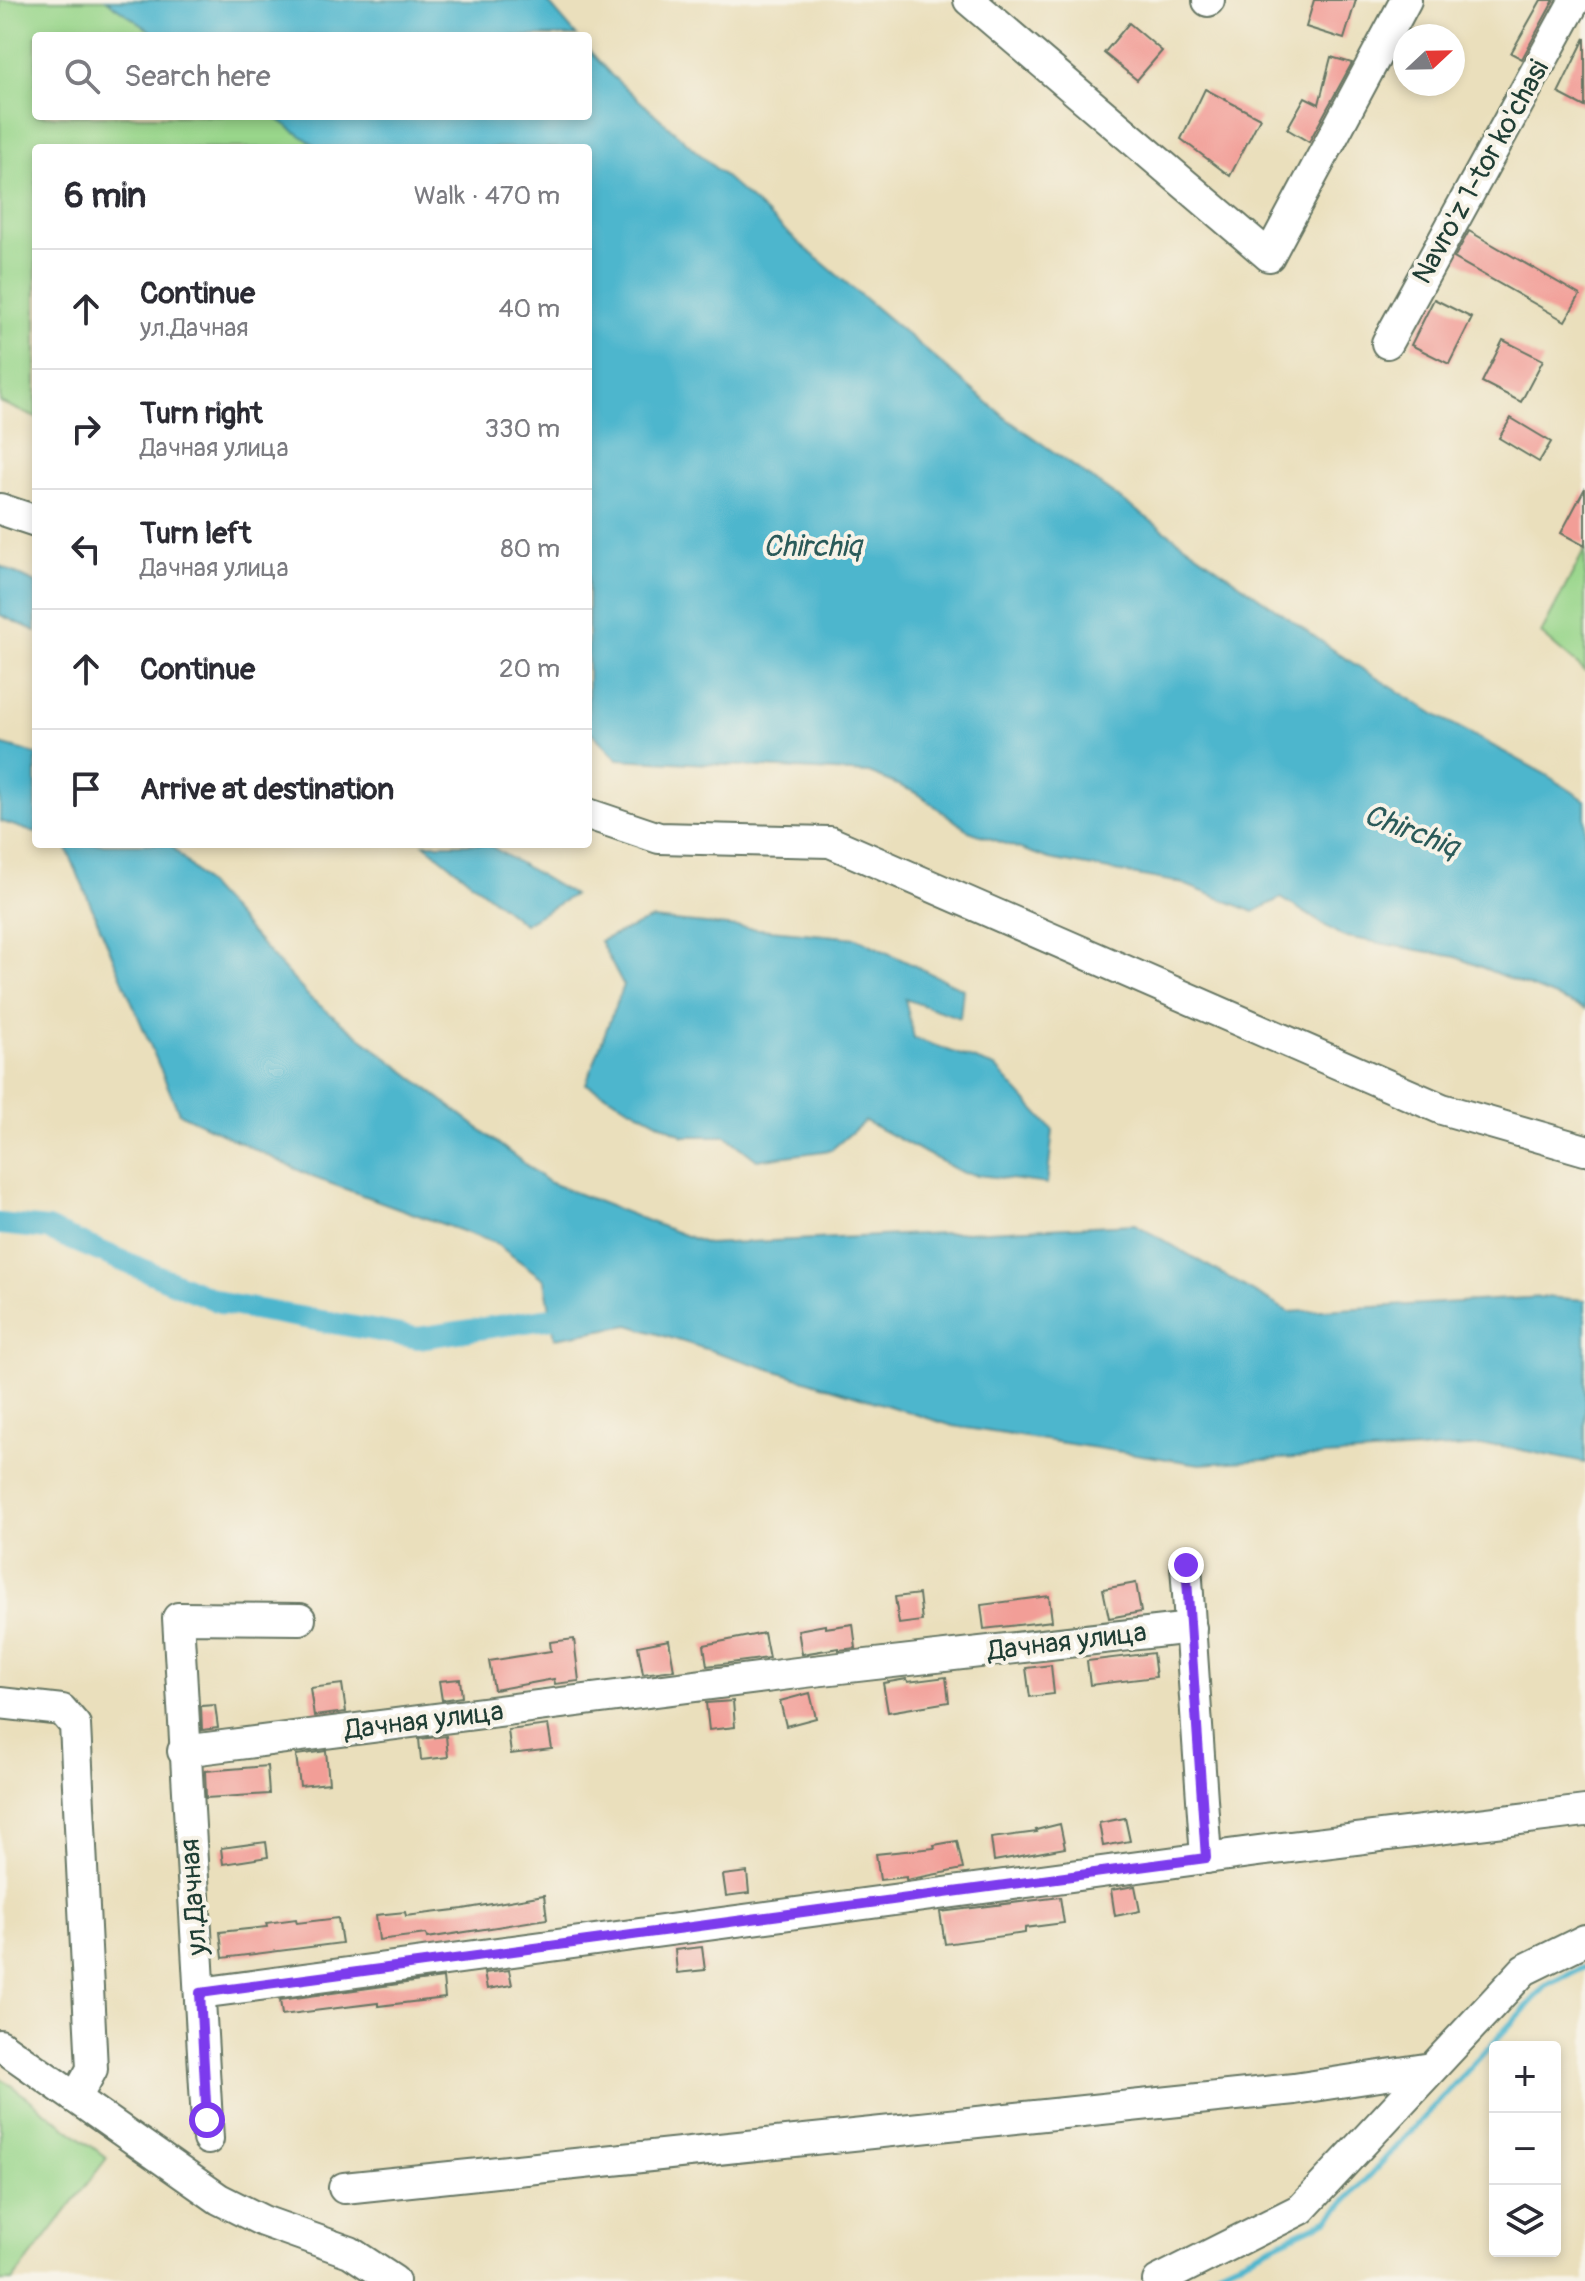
<!DOCTYPE html>
<html lang="en">
<head>
<meta charset="utf-8">
<style>
	body { margin:0; font-family:Pangolin,sans-serif; background:#f7f7f7; color:#2b2b33 }
	.controls { position:absolute; right:24px; bottom:24px; display:grid; overflow:hidden; border-radius:8px; box-shadow:0 4px 12px #0003 }
	.controls button { width:72px; height:72px; display:grid; place-items:center; padding:0; border:0; border-bottom:2px solid #e1e1e2; background:#fff; color:#2b2b33; font:40px sans-serif }
	.compass { position:absolute; left:1393px; top:24px; width:72px; height:72px; border-radius:50%; background:#fff; box-shadow:0 4px 12px #0003; rotate:68deg }
	.stop { position:absolute; width:24px; height:24px; margin:-18px; border:6px solid #7c3aed; border-radius:50%; background:#fff }
	.stop.end { background:#7c3aed; border-color:#fff; box-shadow:0 2px 8px #0008 }
	.list { margin:0; padding:0; list-style:none }
	h2 { display:flex; justify-content:space-between; align-items:center; height:104px; margin:0; padding:0 32px; font-size:34px }
	h2 small { font-size:26px; font-weight:400; color:#7c7c81 }
	.list li { display:grid; grid-template-columns:52px 1fr auto; gap:24px; align-items:center; box-sizing:border-box; height:120px; padding:0 32px; border-top:2px solid #e1e1e2 }
	.list b { display:block; font-size:30px; white-space:nowrap }
	.list p { margin:0; font-size:26px; white-space:nowrap; color:#7c7c81 }
	.list em { font-size:26px; font-style:normal; color:#7c7c81 }
	.icon { flex:none; width:44px; height:44px; fill:none; stroke:currentColor; stroke-width:2; stroke-linecap:round; stroke-linejoin:round }
	.map { position:relative; flex:none; width:1585px; height:2281px; overflow:hidden }
	.search { position:absolute; background:#fff; box-shadow:0 4px 12px #0003; left:32px; top:32px; width:560px; height:88px; display:flex; align-items:center; gap:20px; box-sizing:border-box; padding:0 28px; border-radius:8px; color:#7c7c81; font-size:30px }
	.panel { position:absolute; background:#fff; box-shadow:0 4px 12px #0003; left:32px; top:144px; width:560px; height:704px; border-radius:8px }
	.map>svg:first-child { display:block }
	.green { fill:#99d68b; stroke:#5c8a60; stroke-width:2 }
	.water { fill:#4eb6cd; stroke:#367a80; stroke-width:2 }
	.lines { fill:none; stroke-linecap:round; stroke-linejoin:round }
	.stream { stroke:#4eb6cd; stroke-width:6 }
	.canal { stroke:#4eb6cd; stroke-width:22 }
	.building { fill:#f29e97 }
	.minor-casing { stroke:#667664; stroke-width:34 }
	.minor { stroke:#fff; stroke-width:30 }
	.route { stroke:#7c3aed; stroke-width:10 }
	.labels { text-anchor:middle; dominant-baseline:central; stroke-width:8; stroke-linejoin:round; paint-order:stroke }
	.street-label { font-size:28px; fill:#1f3d34; stroke:#f7f3e8 }
	.water-label { font-size:30px; font-style:italic; fill:#2b5b5a; stroke:#f7f3e8 }
</style>
</head>
<body>
<div class="map">
<svg width="1585" height="2281" viewBox="0 0 1585 2281">
	<rect width="100%" height="100%" fill="#f7f3e8"/>
	<filter id="ink" filterUnits="userSpaceOnUse"><feTurbulence type="fractalNoise" baseFrequency=".0125" numOctaves="2"/><feDisplacementMap in="SourceGraphic" scale="16" xChannelSelector="R" yChannelSelector="G"/><feConvolveMatrix kernelMatrix="1 2 1 2 8 2 1 2 1" color-interpolation-filters="sRGB"/></filter>
	<filter id="wash" filterUnits="userSpaceOnUse"><feTurbulence type="fractalNoise" baseFrequency=".006" numOctaves="4" result="noise"/><feDisplacementMap in="SourceGraphic" scale="32" xChannelSelector="R" yChannelSelector="G"/><feGaussianBlur stdDeviation="1.8" result="paint"/><feColorMatrix in="noise" values="0 0 0 0 0 0 0 0 0 0 0 0 0 0 0 0 0 1.4 0 .05"/><feComposite in="paint" operator="in"/></filter>
	<g filter="url(#wash)">
		<rect width="100%" height="100%" fill="#eadfbc"/>
		<g class="green">
			<path d="M0,0H106L158,36H36V116H273L319,148H36V418L0,402Z"/>
			<path d="M1585,549V671L1541,634Z"/>
			<path d="M0,2077L107,2158L12,2281H0Z"/>
		</g>
		<g class="water">
			<path d="M106,0H546L577,36H158Z"/>
			<path d="M588,49L611,75L798,242L1007,419L1345,658L1436,715L1545,774L1585,800V1009L1456,957L1342,936L1281,898L1254,912L1181,883L1049,859L969,831L917,793L869,773L618,759L588,729V148H319L273,116H588Z"/>
			<path d="M0,566L36,583V631L0,615Z"/>
			<path d="M0,744L36,754V833L0,821Z"/>
			<path d="M65,844H170L310,998L548,1182L707,1244L1135,1224L1289,1312L1544,1297L1585,1300V1463L1497,1445L1200,1464L953,1426L629,1325L555,1338L545,1280L495,1243L315,1178L179,1113Z"/>
			<path d="M424,844H487L573,895L524,924Z"/>
			<path d="M652,919L857,938L963,989L960,1018L905,999L914,1038L995,1067L1053,1130L1047,1184L963,1173L865,1121L831,1150L757,1160L726,1136H684L586,1084L623,985L600,941Z"/>
		</g>
		<g class="lines">
			<path class="stream" d="M1196,2281L1329,2219L1546,1986L1585,1967"/>
			<path class="canal" d="M0,1224L47,1229L225,1304L418,1338L552,1318"/>
		</g>
		<g id="blocks">
			<g class="building">
				<path d="M1314,0H1356L1344,39L1306,27Z"/>
				<path d="M1541,0H1554L1522,59L1511,53Z"/>
				<path d="M1129,23L1162,51L1137,80L1104,53Z"/>
				<path d="M1585,38V107L1558,93Z"/>
				<path d="M1331,57L1352,63L1309,142L1287,129L1305,97L1319,104Z"/>
				<path d="M1205,89L1260,118L1230,176L1181,139Z"/>
				<path d="M1469,231L1580,295L1565,321L1454,258Z"/>
				<path d="M1434,299L1472,318L1449,364L1411,345Z"/>
				<path d="M1503,340L1543,360L1521,402L1482,382Z"/>
				<path d="M1511,418L1551,442L1539,462L1499,438Z"/>
				<path d="M1585,488V546L1561,533Z"/>
				<path d="M1136,1583L1141,1612L1109,1618L1103,1589Z"/>
				<path d="M919,1594L922,1621L899,1624L895,1597Z"/>
				<path d="M1049,1596L1052,1621L984,1629L981,1605Z"/>
				<path d="M853,1624L856,1648L839,1650V1648L802,1654L798,1630L825,1625V1628Z"/>
				<path d="M764,1633L769,1658L707,1666L704,1645Z"/>
				<path d="M574,1639L579,1681L555,1684L554,1679L494,1690L489,1661L551,1651L550,1642Z"/>
				<path d="M669,1640L674,1670L643,1674L638,1646Z"/>
				<path d="M1153,1653L1156,1677L1090,1685L1087,1661Z"/>
				<path d="M1051,1665L1054,1694L1030,1697L1026,1668Z"/>
				<path d="M946,1677L949,1702L888,1712L883,1683L907,1679L908,1682Z"/>
				<path d="M460,1679L462,1697L442,1700L439,1681Z"/>
				<path d="M342,1684L346,1712L314,1716L310,1688Z"/>
				<path d="M810,1693L816,1718L786,1726L780,1701Z"/>
				<path d="M733,1701L735,1727L709,1730L706,1703Z"/>
				<path d="M215,1705L218,1728L202,1730L201,1706Z"/>
				<path d="M548,1725L552,1749L511,1754L508,1730Z"/>
				<path d="M446,1736L448,1757L421,1760L419,1739Z"/>
				<path d="M326,1751L329,1783L300,1786L296,1755Z"/>
				<path d="M267,1766L269,1794L206,1798L205,1771Z"/>
				<path d="M1125,1818L1130,1841L1103,1846L1099,1823Z"/>
				<path d="M1060,1824L1065,1848L994,1861L991,1838L1037,1832L1036,1830Z"/>
				<path d="M957,1841L963,1869L906,1880V1877L880,1880L876,1854L935,1848L934,1845Z"/>
				<path d="M266,1842L268,1857L223,1864L221,1848Z"/>
				<path d="M747,1872L749,1893L726,1896L723,1875Z"/>
				<path d="M1135,1886L1140,1911L1115,1916L1111,1890Z"/>
				<path d="M544,1895L547,1919L427,1938L426,1934L379,1940L376,1915L405,1912L406,1916L463,1909Z"/>
				<path d="M1060,1897L1064,1923L1025,1928V1933L945,1944L940,1912Z"/>
				<path d="M338,1918L342,1943L223,1958L220,1932L267,1927L266,1923L296,1919L297,1923Z"/>
				<path d="M702,1947L705,1970L677,1973L675,1950Z"/>
				<path d="M509,1970L512,1985L487,1989L484,1973Z"/>
				<path d="M443,1978L445,1998L378,2006V2003L282,2015L280,2000Z"/>
			</g>
		</g>
	</g>
	<g filter="url(#ink)">
		<use href="#blocks" fill-opacity="0" stroke="#667664" stroke-width="2"/>
		<g class="lines">
			<g class="minor-casing">
				<g id="minor">
					<path d="M969,0L1269,256L1406,0"/>
					<path d="M1208,1L1209,0"/>
					<path d="M1387,343L1575,0"/>
					<path d="M0,509L36,521"/>
					<path d="M588,814L659,838L830,842L1442,1109L1585,1150"/>
					<path d="M1186,1565L1206,1858"/>
					<path d="M0,1703L62,1710L75,1725L92,2069L76,2098"/>
					<path d="M183,1751L805,1672L1191,1628"/>
					<path d="M200,1993L1258,1851L1585,1811"/>
					<path d="M0,2045L219,2199L263,2221L350,2252L394,2281"/>
					<path d="M208,2139L178,1618L300,1619"/>
					<path d="M344,2188L1294,2089L1432,2068"/>
					<path d="M1158,2281L1301,2209L1524,1970L1585,1940"/>
				</g>
			</g>
			<use href="#minor" class="minor"/>
		</g>
	</g>
	<g class="lines" filter="url(#ink)">
		<path class="route" d="M207,2120L200,1993L1206,1858L1186,1565"/>
	</g>
	<g class="labels">
		<g class="street-label">
			<text transform="translate(1481 172) rotate(-61)">Navro'z 1-tor ko'chasi</text>
			<text transform="translate(1067 1642) rotate(-7)">Дачная улица</text>
			<text transform="translate(424 1721) rotate(-7)">Дачная улица</text>
			<text transform="translate(194 1897) rotate(-94)">ул.Дачная</text>
		</g>
		<g class="water-label">
			<text x="812" y="546">Chirchiq</text>
			<text transform="translate(1411 831) rotate(21)">Chirchiq</text>
		</g>
	</g>
</svg>
<div class="controls">
<button>+</button>
<button>−</button>
<button><svg class="icon" aria-label="layers" viewBox="0 0 24 24"><path d="M12 4l9 5-9 5-9-5zM3 14l9 5 9-5"/></svg></button>
</div>
<svg class="compass" viewBox="-18 -18 36 36"><path d="M0-13l5 13h-10z" fill="#e53935"/><path d="M0 13l5-13h-10z" fill="#7c7c81"/></svg>
<div class="stop" style="left:207px;top:2120px"></div>
<div class="stop end" style="left:1186px;top:1565px"></div>
<div class="search"><svg class="icon" aria-label="search" viewBox="0 0 24 24"><circle cx="10" cy="10" r="6"/><path d="M15 15l6 6"/></svg>Search here</div>
<section class="panel">
<h2>6 min<small>Walk · 470 m</small></h2>
<ul class="list">
<li><svg class="icon" aria-label="ahead" viewBox="0 0 24 24"><path d="M12 20V5M6 11l6-6 6 6"/></svg><div><b>Continue</b><p>ул.Дачная</p></div><em>40 m</em></li>
<li><svg class="icon" aria-label="right" viewBox="0 0 24 24"><path d="M7 20v-9h11M14 6l5 5-5 5"/></svg><div><b>Turn right</b><p>Дачная улица</p></div><em>330 m</em></li>
<li><svg class="icon" aria-label="left" viewBox="0 0 24 24"><path d="M17 20v-9H6M10 6l-5 5 5 5"/></svg><div><b>Turn left</b><p>Дачная улица</p></div><em>80 m</em></li>
<li><svg class="icon" aria-label="ahead" viewBox="0 0 24 24"><path d="M12 20V5M6 11l6-6 6 6"/></svg><div><b>Continue</b></div><em>20 m</em></li>
<li><svg class="icon" aria-label="arrive" viewBox="0 0 24 24"><path d="M6 21V4h12l-3 4 3 4H6"/></svg><div><b>Arrive at destination</b></div></li>
</ul>
</section>
</div>
</body>
</html>
